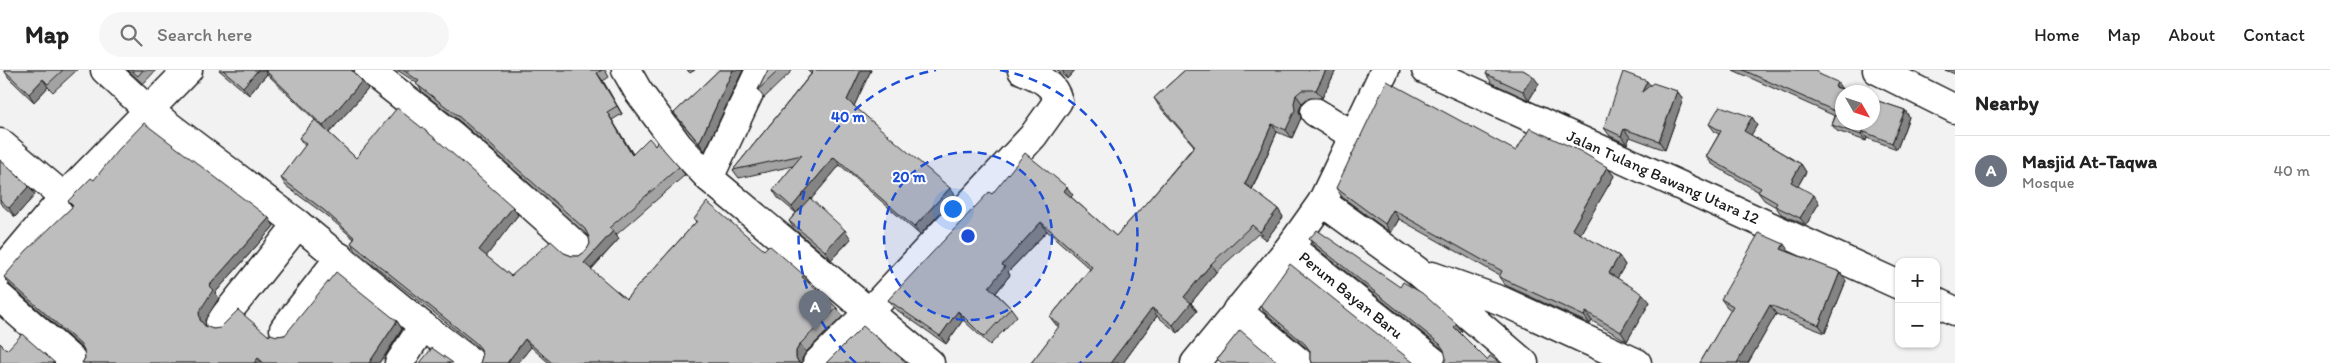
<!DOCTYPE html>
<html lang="en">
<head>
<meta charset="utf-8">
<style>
	body { margin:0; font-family:Itim,sans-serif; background:#f6f6f6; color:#222 }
	.controls { position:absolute; right:15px; bottom:15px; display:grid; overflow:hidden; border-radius:10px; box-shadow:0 1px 4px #0004 }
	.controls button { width:45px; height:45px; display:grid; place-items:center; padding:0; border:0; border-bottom:1px solid #e0e0e0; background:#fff; color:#222; font:25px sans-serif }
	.compass { position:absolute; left:1835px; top:15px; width:45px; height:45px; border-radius:50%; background:#fff; box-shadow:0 1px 4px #0004; rotate:129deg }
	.you { position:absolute; left:952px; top:138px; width:18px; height:18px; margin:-12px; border:4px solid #fff; border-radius:50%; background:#1a73e8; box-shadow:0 0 0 8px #1a73e833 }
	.badge { display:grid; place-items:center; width:32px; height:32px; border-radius:50%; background:#d93025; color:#fff; font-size:16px; font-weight:700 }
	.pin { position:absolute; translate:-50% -41px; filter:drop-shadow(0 1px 2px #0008) }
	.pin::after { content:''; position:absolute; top:26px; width:18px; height:15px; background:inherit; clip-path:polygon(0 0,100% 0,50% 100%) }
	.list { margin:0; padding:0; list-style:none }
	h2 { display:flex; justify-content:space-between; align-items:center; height:65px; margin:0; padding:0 20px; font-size:21px }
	h2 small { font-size:16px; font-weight:400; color:#767676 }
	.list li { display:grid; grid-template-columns:32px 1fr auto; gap:15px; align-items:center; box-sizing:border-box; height:70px; padding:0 20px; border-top:1px solid #e0e0e0 }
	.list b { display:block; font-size:19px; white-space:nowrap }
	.list p { margin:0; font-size:16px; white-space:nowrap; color:#767676 }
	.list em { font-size:16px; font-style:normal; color:#767676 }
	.icon { flex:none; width:28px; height:28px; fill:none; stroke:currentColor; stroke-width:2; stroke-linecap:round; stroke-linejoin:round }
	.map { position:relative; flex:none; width:1955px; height:293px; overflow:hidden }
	header { display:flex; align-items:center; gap:30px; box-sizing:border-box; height:70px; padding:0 25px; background:#fff; border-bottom:1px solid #e0e0e0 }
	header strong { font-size:24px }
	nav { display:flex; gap:28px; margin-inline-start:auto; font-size:18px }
	.search { width:350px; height:45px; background:#f6f6f6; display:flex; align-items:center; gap:12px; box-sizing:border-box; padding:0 18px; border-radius:28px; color:#767676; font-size:19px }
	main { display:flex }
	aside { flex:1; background:#fff }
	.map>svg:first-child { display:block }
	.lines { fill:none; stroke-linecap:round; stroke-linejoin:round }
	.minor-casing { stroke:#1c1c1c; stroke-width:31 }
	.minor { stroke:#fff; stroke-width:28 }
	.wall { fill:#a3a3a3; stroke:#1c1c1c }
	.shaded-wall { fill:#848484; stroke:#1c1c1c }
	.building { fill:#bdbdbd; stroke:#1c1c1c }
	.ring { fill:none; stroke:#1d4ed8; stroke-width:2.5; stroke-dasharray:9 6 }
	.labels { text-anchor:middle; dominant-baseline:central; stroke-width:4; stroke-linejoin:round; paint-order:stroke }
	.street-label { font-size:16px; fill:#1c1c1c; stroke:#fff }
	.centre { fill:#1d4ed8; stroke:#fff; stroke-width:2.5 }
	.ring-label { font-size:15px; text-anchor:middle; font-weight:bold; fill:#1d4ed8; stroke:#fff; stroke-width:4; stroke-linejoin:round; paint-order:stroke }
</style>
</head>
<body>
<header>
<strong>Map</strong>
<div class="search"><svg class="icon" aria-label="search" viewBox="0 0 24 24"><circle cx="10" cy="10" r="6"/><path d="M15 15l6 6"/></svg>Search here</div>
<nav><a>Home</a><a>Map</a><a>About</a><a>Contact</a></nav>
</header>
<main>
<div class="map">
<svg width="1955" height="293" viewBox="0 0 1955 293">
	<rect width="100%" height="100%" fill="#f2f2f2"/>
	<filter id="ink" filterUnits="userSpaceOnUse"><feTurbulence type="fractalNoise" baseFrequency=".02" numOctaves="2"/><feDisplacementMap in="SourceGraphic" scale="10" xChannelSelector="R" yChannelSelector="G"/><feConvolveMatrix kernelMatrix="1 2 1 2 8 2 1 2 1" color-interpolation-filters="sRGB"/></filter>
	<g filter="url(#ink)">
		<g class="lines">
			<g class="minor-casing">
				<g id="minor">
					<path d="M105,0L148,40L298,154L423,256L472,293"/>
					<path d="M369,0L452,65L580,179"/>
					<path d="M626,0L638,21L678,75L709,108L869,242L817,293"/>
					<path d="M1426,0L1899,215"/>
					<path d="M1877,0L1955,39"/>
					<path d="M1315,42L1354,66"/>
					<path d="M0,73L64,127"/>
					<path d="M709,108L760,0"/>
					<path d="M1322,132L1416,200L1524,293"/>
					<path d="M1290,177L1435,293"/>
					<path d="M0,203L64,127L188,0"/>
					<path d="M1432,206L1502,231L1637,293"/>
					<path d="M0,227L75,293"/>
					<path d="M1936,232L1955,241"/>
					<path d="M1237,240L1300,293"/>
					<path d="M220,252L298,154"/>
					<path d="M284,259L340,187"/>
					<path d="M399,293L423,256"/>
					<path d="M930,293L869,242L1033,66L1058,31C1054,13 1038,7 1022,0"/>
					<path d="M1195,293L1290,177L1322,132L1385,0"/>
				</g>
			</g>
			<use href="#minor" class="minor"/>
		</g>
		<g class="wall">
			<path d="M4,0H77L53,22L48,17L34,32L9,8Z"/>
			<path d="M128,0H156L143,14Z"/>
			<path d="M219,0H354V3L362,11L368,19L329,63L356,88L513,137L518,145L486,186L511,206L564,183L572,186H579L586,181L590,174L589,167L462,53L422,22L417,13L397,0H605L609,7L603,11L622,44L612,50L633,84L655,75L679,97L685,105L616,165L619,169L591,200L626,229L696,152L694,149L764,180L804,205L810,213L809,214L837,238L843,246L806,282L802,289V293H549L531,277L518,293H480L482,287L481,280L356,181L351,173L354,169L331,149L286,116L281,108L305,76L299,68L315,50L267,4L249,25Z"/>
			<path d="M687,0H695L690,3Z"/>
			<path d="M719,0H743L705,81L680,51L674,43Z"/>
			<path d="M768,0H793L764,28L758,20Z"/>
			<path d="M807,0H871L854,36L956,126L920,165L840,95L811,129L851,169L831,190L794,159L789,151L796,143L778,128L773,120L793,96L739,108L733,100L811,4Z"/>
			<path d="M1057,0H1075L1067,9Z"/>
			<path d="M1185,0H1336L1322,28H1308L1302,33L1299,41L1301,48L1292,68L1277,62L1252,120L1278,139L1283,147L1266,170L1258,164L1216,202L1191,233L1197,241L1178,263L1157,246L1123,293H1031L1059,257L1056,255L1050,247L1090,199L1047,161L1008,202L1010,205L996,223L1011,238L1017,246L990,275L963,250L946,274L894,238L888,230L992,124L1073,125L1071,127L1116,166L1146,133L1194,76L1159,36L1154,28Z"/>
			<path d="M1733,0H1816L1819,4L1842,19L1905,40L1909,47L1897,79L1867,68L1866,71L1837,61L1832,55L1835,46Z"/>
			<path d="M1945,0H1955V4Z"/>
			<path d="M1525,1L1539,14L1529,30L1492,13L1486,4Z"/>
			<path d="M1650,15L1677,21L1683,29L1665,80L1630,67L1627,74L1610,66L1604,58Z"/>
			<path d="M1752,47L1757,55L1751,65L1801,94L1806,102L1798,116L1819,133L1806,155L1781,144L1776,137L1764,130L1758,122H1759L1712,94L1706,87L1719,64L1715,62L1709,54Z"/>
			<path d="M1516,81L1607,97L1614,106L1580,164L1619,186L1625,195L1617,208L1650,232L1627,271L1592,251L1590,254L1505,215L1499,207V205L1399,149L1391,163L1342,127L1336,118Z"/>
			<path d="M0,90L29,116L35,125L15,147L0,133Z"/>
			<path d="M94,110L274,156L215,223L219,228L205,250V257L213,259L277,266L397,251L402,259L380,293H82L85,288L84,280L10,215L4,207L72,137L68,131Z"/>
			<path d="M1309,169L1462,261L1460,263L1487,290L1446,288L1445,281L1314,176Z"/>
			<path d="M1790,183L1840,202L1846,211L1825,263L1776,244L1748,293H1700L1731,240L1727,237L1721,229Z"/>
			<path d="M1260,236L1414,293H1312L1310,290V281L1265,243Z"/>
		</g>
		<g class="shaded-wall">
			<path d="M258,0H264L267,4L249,25L243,17Z"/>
			<path d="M733,0H743L705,81L699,73Z"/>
			<path d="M861,0H871L853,38L847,30Z"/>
			<path d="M1062,0H1075L1067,9Z"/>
			<path d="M1326,0H1336L1322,28L1316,20Z"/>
			<path d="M597,3L603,11L622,44L617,36Z"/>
			<path d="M1533,6L1539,14L1529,30L1523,21Z"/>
			<path d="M43,9L48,17L34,32L29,24Z"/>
			<path d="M362,11L368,19L328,64L323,56Z"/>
			<path d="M1647,11L1653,19L1642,22Z"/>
			<path d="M1837,12L1842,19L1835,17Z"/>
			<path d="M1677,21L1683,29L1665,80L1659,71Z"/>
			<path d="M1296,25L1302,33L1299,41L1301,48L1292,68L1286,60Z"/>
			<path d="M1905,40L1909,47L1897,79L1892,73Z"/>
			<path d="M607,42L612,50L638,93L632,85Z"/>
			<path d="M1752,47L1757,55L1749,69L1744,61Z"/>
			<path d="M1272,54L1277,62L1250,123L1245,114Z"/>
			<path d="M1624,59L1630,67L1627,74L1621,66Z"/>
			<path d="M1862,61L1867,68L1866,71L1861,65Z"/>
			<path d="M834,87L840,95L798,145L792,137Z"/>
			<path d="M1801,94L1806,102L1796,119L1791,112Z"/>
			<path d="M1607,97L1614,106L1578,168L1572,159Z"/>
			<path d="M29,116L35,125L15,147L9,138Z"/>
			<path d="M1067,117L1073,125L1069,129L1064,121Z"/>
			<path d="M950,118L956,126L920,165L914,157Z"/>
			<path d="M1814,125L1819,133L1806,155L1800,148Z"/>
			<path d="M513,137L518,145L485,188L479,180Z"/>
			<path d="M1278,139L1283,147L1266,170L1260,162Z"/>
			<path d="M1393,140L1399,149L1391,163L1385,154Z"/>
			<path d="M269,148L274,156L215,223L219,228L205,250L206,258L200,250L199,242L209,216Z"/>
			<path d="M1041,152L1047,161L1008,202L1010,205L994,225L989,217L1002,195Z"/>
			<path d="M845,160L851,169L831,190L825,181Z"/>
			<path d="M613,161L619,169L589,201L584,193Z"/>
			<path d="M1784,174L1790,183L1781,179Z"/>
			<path d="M1619,186L1625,195L1615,212L1609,203Z"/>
			<path d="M1211,194L1216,202L1191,233L1197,241L1178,263L1173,255L1184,227Z"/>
			<path d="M1840,202L1846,211L1825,263L1819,255Z"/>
			<path d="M804,205L810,213L808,215L802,207Z"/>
			<path d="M1643,224L1650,232L1627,271L1621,262Z"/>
			<path d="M1770,235L1776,244L1748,293H1737Z"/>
			<path d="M1152,238L1157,246L1123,293H1112L1111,292Z"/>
			<path d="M958,241L963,250L946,274L940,266Z"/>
			<path d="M1586,242L1592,251L1590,254L1584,246Z"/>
			<path d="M397,251L402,259L380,293H369Z"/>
			<path d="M1457,254L1462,261L1459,264L1454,257Z"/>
			<path d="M525,269L531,277L518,293H507Z"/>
			<path d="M800,274L806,282L802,289V293H799L796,288V281Z"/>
			<path d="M258,288L262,293H254Z"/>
		</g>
		<g class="building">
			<path d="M4,0H63L48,14L43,9L29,24Z"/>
			<path d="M131,0H143L138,6Z"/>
			<path d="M223,0H258L243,17Z"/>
			<path d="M265,0H351L362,11L323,56Z"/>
			<path d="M403,0H602L597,3L617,36L607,42L632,85L649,68L655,75L657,72L679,97L609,158L613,161L584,193L626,229L697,151L694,149L707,132L764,180L769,175L804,205L802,207L837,238L800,274L796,281V288L799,293H552L525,269L507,293H480L482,287L481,279L476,273L351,173L355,168L325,141L281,108L306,74L299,68L315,50L356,88L397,38L436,69L513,137L479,180L511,206L551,171L564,183L572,186H579L586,181L590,174L589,167L585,159L457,45L416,14L419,11Z"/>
			<path d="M719,0H733L699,73L674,43Z"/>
			<path d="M768,0H779L758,20Z"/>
			<path d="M810,0H861L847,30L950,118L914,157L834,87L792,137L773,120L802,85L733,100L813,2Z"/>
			<path d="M1185,0H1326L1316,20H1302L1296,25L1294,33L1295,40L1286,60L1272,54L1245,114L1278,139L1260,162L1252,155L1211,194L1184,227L1191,233L1173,255L1152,238L1111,292L1112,293H1031L1060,255L1050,247L1092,197L1041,152L1002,195L1005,197L989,217L1011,238L984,267L958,241L940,266L888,230L989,122L992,124L1025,83L1067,117L1064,121L1116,166L1146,133L1195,76L1154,28Z"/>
			<path d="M1488,0H1523L1533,6L1523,21L1486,4Z"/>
			<path d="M1743,0H1816L1819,4L1837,12L1835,17L1852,22H1842V52H1872V29L1905,40L1892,73L1862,61L1861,65L1832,55L1837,42Z"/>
			<path d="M1623,2L1647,11L1642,22L1653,13L1677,21L1659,71L1624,59L1621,66L1604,58Z"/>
			<path d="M1387,11L1516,81L1530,58L1580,81L1607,97L1572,159L1619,186L1609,203L1643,224L1621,262L1586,242L1584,246L1499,207L1502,201L1393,140L1385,154L1336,118Z"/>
			<path d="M1720,36L1752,47L1744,61L1801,94L1791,112L1814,125L1800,148L1775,136L1777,133L1758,122L1761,118L1706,87L1721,61L1709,54Z"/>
			<path d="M144,53L269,148L209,216L213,220L199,242L200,250L205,256L213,259L220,258L238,240L269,266L271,264L277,266L285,265L336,202L397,251L369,293H264L258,288L254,293H82L85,288L84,280L80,274L4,207L26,181L73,136L68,131L91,108L94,110L117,81Z"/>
			<path d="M0,90L29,116L9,138L0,130Z"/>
			<path d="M810,128L845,160L825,181L789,151Z"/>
			<path d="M1317,160L1400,217L1403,212L1422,223L1457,254L1454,257L1487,290L1490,286L1500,293H1444L1446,288L1444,280L1440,274L1309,169Z"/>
			<path d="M1759,163L1784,174L1781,179L1840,202L1819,255L1770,235L1737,293H1700L1733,236L1721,229Z"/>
			<path d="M1290,194L1414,293H1313L1310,290V281L1305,274L1260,236Z"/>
			<path d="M863,256L907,293H826Z"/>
			<path d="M1240,260L1279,293H1222L1217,289Z"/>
			<path d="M22,264L55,293H0V273L7,280Z"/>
			<path d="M432,278L453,293H420Z"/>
		</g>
	</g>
	<circle cx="968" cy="166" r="84" fill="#1d4ed8" fill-opacity=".12"/>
	<g class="ring">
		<circle cx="968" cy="166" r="84"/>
		<path d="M856 293A169 169 0 0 1 936 0M1000 0A169 169 0 0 1 1080 293"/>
	</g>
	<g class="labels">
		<g class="street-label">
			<text transform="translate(1663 107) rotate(24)">Jalan Tulang Bawang Utara 12</text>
			<text transform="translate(1351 225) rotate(39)">Perum Bayan Baru</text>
		</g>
	</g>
	<circle cx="968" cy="166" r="8" class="centre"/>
	<g class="ring-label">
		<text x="848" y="52">40 m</text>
		<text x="909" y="112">20 m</text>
	</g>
</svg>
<div class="controls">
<button>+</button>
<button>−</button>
</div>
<svg class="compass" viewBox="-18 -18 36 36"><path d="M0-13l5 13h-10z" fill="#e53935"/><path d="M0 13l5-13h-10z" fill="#767676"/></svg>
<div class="you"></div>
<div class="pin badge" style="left:815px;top:261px;background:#6b7280">A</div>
</div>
<aside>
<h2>Nearby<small></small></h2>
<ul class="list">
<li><span class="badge" style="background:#6b7280">A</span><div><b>Masjid At-Taqwa</b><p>Mosque</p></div><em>40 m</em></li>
</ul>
</aside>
</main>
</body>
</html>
